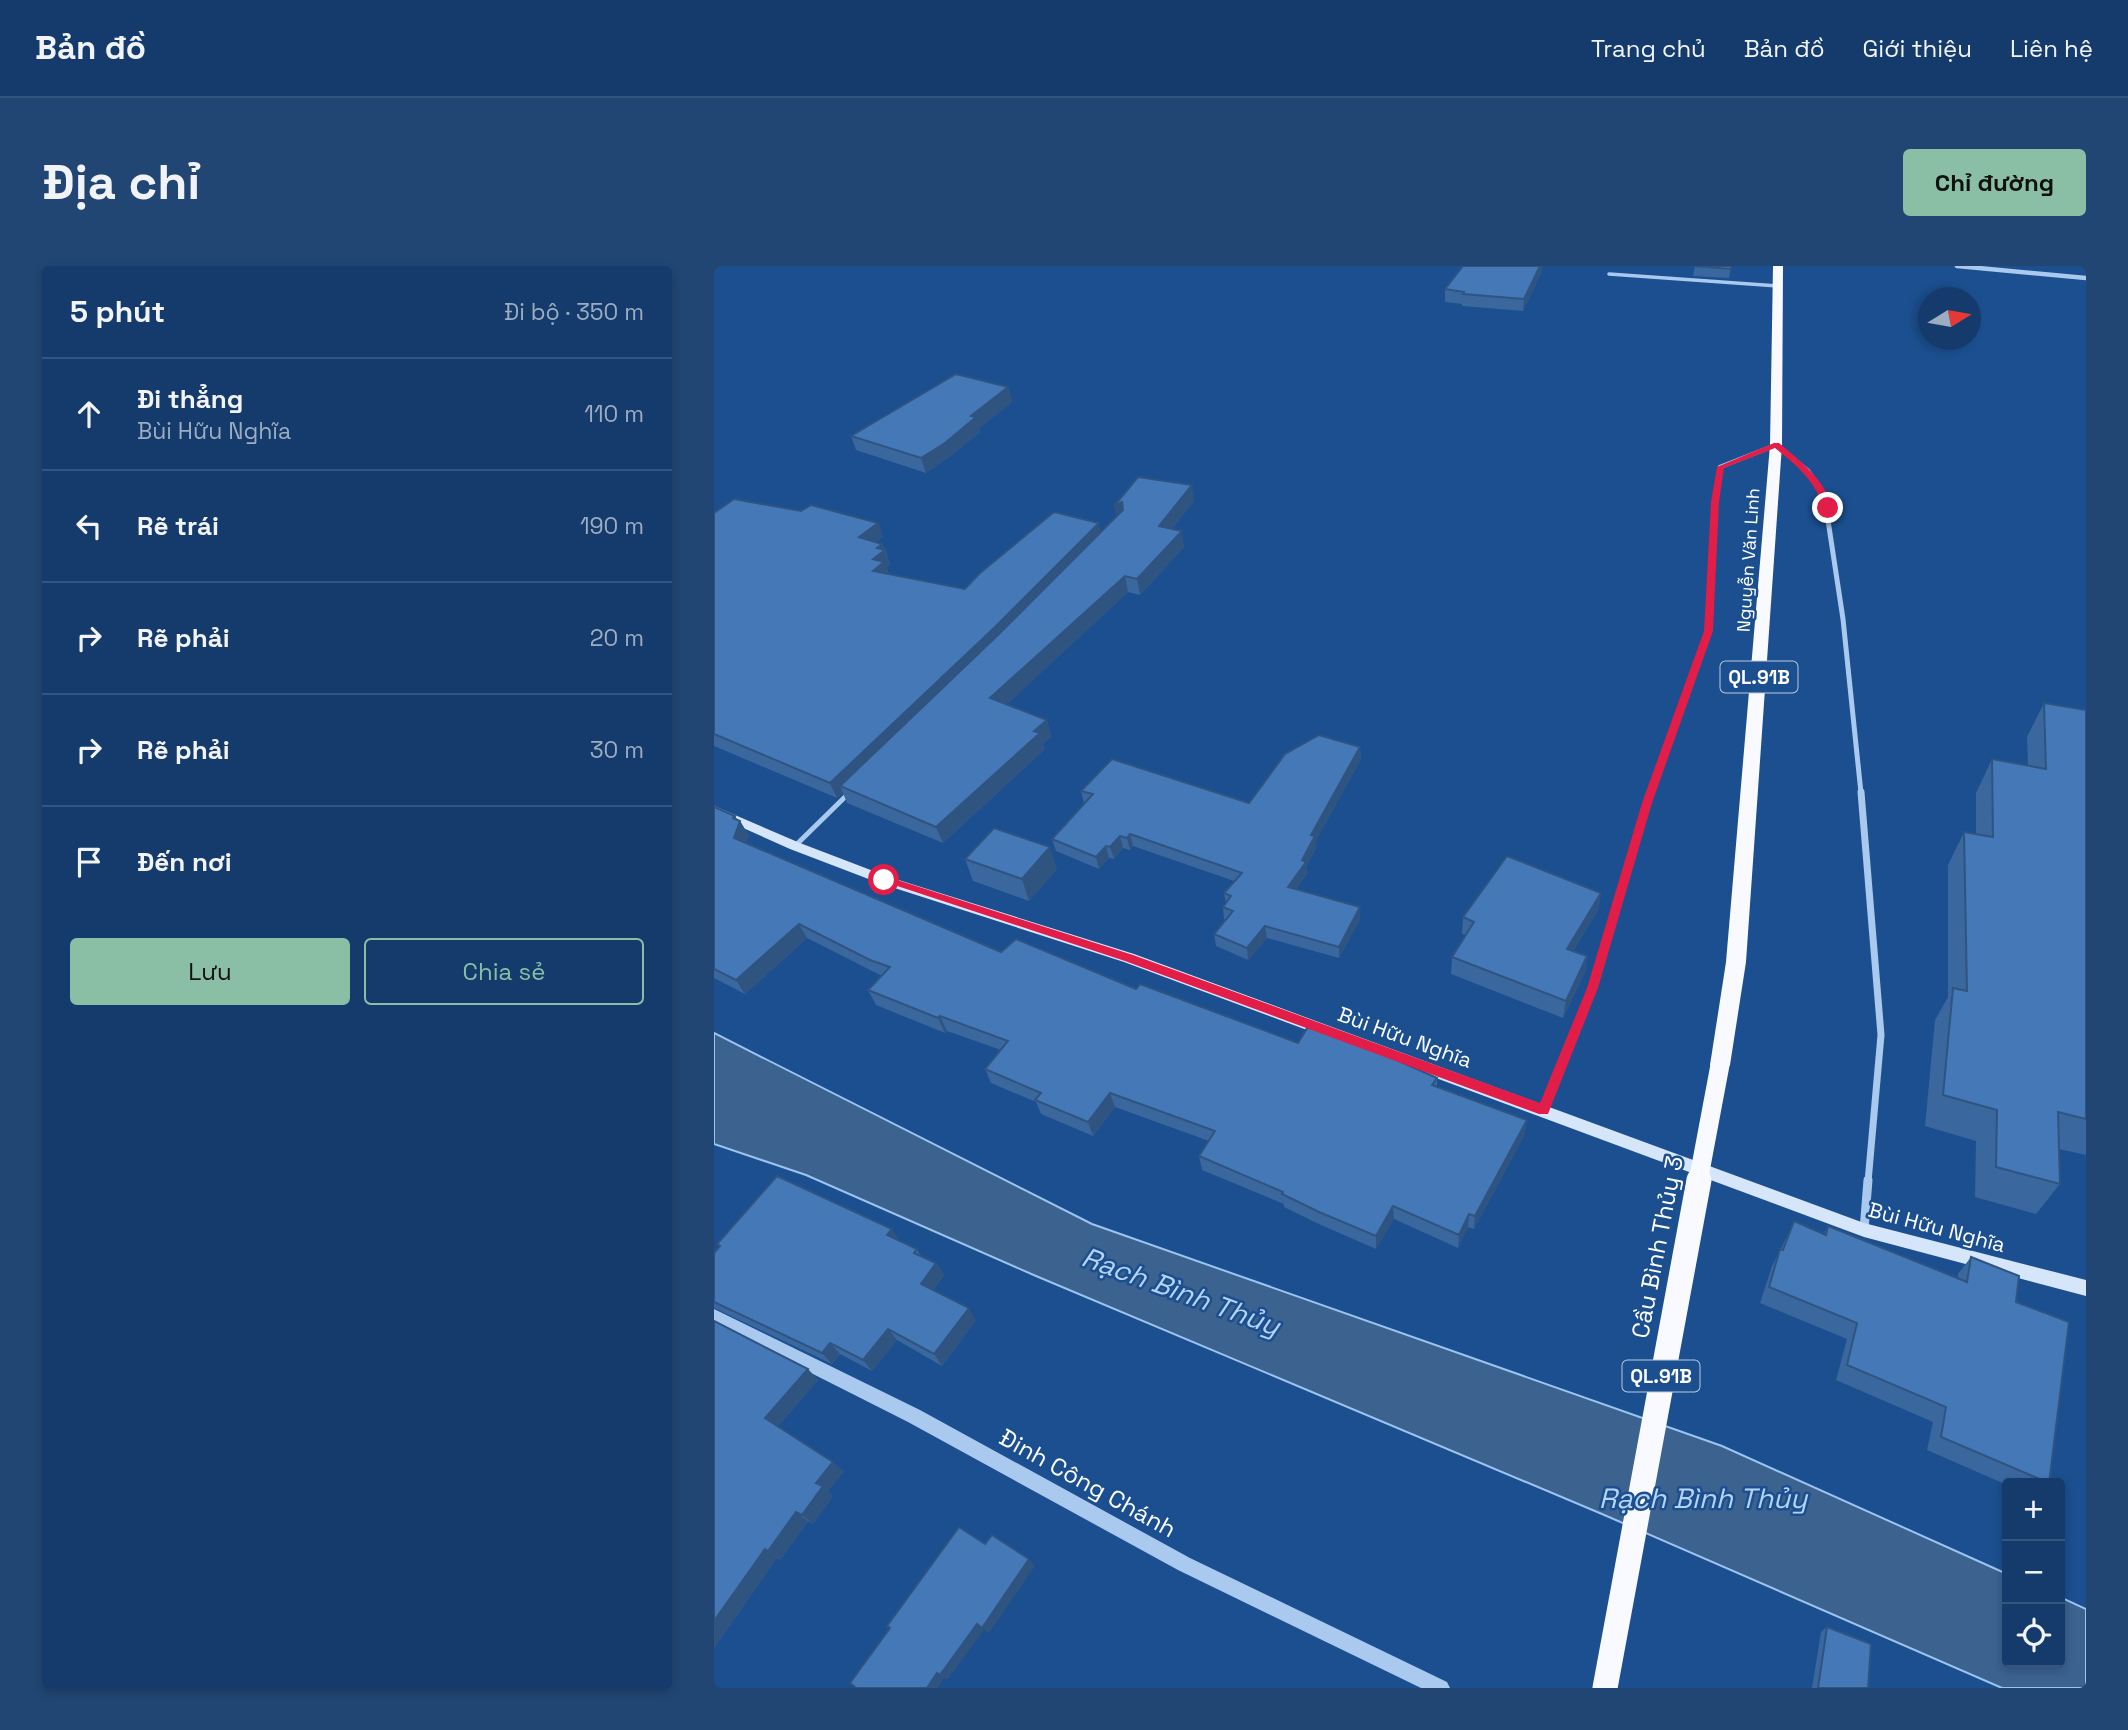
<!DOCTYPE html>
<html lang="vi">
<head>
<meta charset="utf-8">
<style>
	body { margin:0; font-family:"Space Grotesk",sans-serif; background:#214673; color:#f1f3f6 }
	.controls { position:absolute; right:21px; bottom:21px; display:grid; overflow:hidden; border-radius:7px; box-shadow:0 4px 10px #0003 }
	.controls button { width:63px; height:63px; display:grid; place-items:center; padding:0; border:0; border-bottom:2px solid #33557e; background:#143b6b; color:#f1f3f6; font:35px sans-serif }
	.compass { position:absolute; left:1204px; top:21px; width:63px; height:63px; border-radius:50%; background:#143b6b; box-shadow:0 4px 10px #0003; rotate:79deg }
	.stop { position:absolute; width:21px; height:21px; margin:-16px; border:5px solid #e11d48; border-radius:50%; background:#fff }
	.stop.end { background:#e11d48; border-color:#fff; box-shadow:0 2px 7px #0008 }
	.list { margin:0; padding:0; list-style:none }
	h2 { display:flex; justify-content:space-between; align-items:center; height:91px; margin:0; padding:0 28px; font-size:30px }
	h2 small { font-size:23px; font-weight:400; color:#9dadc1 }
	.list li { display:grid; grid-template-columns:46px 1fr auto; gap:21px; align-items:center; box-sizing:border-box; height:112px; padding:0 28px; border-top:2px solid #33557e }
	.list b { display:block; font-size:26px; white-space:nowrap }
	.list p { margin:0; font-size:23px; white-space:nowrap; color:#9dadc1 }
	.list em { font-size:23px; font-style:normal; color:#9dadc1 }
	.actions { display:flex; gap:14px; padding:21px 28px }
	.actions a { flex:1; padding:16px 0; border:2px solid #8abfa5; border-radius:7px; text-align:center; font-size:24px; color:#8abfa5 }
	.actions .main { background:#8abfa5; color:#111 }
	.icon { flex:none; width:38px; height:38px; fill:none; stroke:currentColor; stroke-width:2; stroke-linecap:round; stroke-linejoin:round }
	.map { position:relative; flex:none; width:1372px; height:1422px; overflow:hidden; border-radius:7px }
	header { display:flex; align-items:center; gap:42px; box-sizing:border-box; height:98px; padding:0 35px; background:#143b6b; border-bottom:2px solid #33557e }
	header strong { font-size:33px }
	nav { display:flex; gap:38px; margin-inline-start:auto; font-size:24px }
	.intro { display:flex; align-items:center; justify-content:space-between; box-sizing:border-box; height:168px; padding:0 42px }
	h1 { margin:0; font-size:49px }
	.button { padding:18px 32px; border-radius:7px; background:#8abfa5; color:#111; font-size:24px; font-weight:700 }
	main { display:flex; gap:42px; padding:0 42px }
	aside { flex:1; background:#143b6b; border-radius:7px; box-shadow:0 4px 10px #0003 }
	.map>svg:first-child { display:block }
	.water { fill:#3c6290; stroke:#9cc4f0; stroke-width:2 }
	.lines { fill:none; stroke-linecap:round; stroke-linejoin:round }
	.service-far1 { stroke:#a9c9ee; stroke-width:3.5 }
	.service { stroke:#a9c9ee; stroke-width:5 }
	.minor-far3 { stroke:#a9c9ee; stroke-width:4.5 }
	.minor-far2 { stroke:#a9c9ee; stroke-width:5 }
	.minor-far1 { stroke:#a9c9ee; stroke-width:7 }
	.minor { stroke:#a9c9ee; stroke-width:9 }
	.tertiary { fill:#a9c9ee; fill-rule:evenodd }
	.secondary { fill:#d6e6fa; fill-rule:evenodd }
	.trunk { fill:#f8faff; fill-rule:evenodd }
	.trunk-bridge-far1 { stroke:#f8faff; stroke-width:19 }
	.trunk-bridge { stroke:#f8faff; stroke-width:25 }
	.wall { fill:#3a679d }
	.shaded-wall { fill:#305480 }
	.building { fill:#4478b7; stroke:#305480; stroke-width:2 }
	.route { fill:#e11d48 }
	.labels { text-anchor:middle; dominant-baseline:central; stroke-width:5; stroke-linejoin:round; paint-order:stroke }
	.far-street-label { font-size:18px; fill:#fff; stroke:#1b4f8f }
	.shield { fill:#1b4f8f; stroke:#bbcadd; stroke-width:2 }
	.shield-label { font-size:19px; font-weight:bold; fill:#fff }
	.street-label { font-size:21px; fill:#fff; stroke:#1b4f8f }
	.near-street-label { font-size:24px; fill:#fff; stroke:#1b4f8f }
	.near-water-label { font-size:28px; font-style:italic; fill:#b5d3f5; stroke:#1b4f8f }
</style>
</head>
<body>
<header>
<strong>Bản đồ</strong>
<nav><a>Trang chủ</a><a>Bản đồ</a><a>Giới thiệu</a><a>Liên hệ</a></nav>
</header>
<div class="intro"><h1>Địa chỉ</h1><a class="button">Chỉ đường</a></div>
<main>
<aside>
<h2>5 phút<small>Đi bộ · 350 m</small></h2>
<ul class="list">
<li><svg class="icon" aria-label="ahead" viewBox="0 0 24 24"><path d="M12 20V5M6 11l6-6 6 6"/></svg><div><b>Đi thẳng</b><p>Bùi Hữu Nghĩa</p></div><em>110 m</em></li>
<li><svg class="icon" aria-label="left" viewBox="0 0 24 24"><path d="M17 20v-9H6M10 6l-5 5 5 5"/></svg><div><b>Rẽ trái</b></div><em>190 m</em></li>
<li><svg class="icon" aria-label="right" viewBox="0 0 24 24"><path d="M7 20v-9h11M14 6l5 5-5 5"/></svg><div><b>Rẽ phải</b></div><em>20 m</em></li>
<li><svg class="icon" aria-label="right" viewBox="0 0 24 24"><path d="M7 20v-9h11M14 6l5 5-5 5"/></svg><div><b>Rẽ phải</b></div><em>30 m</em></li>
<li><svg class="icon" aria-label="arrive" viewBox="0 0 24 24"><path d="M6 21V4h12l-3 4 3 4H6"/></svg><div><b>Đến nơi</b></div></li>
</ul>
<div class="actions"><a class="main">Lưu</a><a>Chia sẻ</a></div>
</aside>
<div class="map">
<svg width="1372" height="1422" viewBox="0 0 1372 1422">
	<rect width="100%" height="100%" fill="#1b4f8f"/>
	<path class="water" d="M0,767L378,958L1008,1180L1293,1308V1396H1346V1331L1372,1343V1422H1288L888,1248L322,1010L92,909L0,878Z"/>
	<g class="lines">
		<path class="service-far1" d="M895,8L1064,20"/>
		<path class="service" d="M81,580L134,528"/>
		<g class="minor-far3">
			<path d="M1243,0L1372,12"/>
			<path d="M1002,229L1006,201L1062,179L1094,205L1111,229"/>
		</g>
		<g class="minor-far2">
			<path d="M1110,228L1129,353L1147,527"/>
			<path d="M936,527L995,365L1002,228"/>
		</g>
		<g class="minor-far1">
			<path d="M1147,526L1167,769L1154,916"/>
			<path d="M830,844L879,721L937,526"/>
		</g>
		<path class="minor" d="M1150,964L1154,914"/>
		<path class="tertiary" d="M0,1043L206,1144L476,1292L733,1416L736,1422H707L464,1304L194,1156L0,1058Z"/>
		<path class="secondary" d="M0,540L86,577L175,611L420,688L1150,957L1372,1014V1030L1150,971L410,696L165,617L76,583L0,549Z"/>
		<path class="trunk" d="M1059,0H1069L1068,179L1032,696L1016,799L1013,805L1006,807L999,805L996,799L1012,696L1056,179Z"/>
		<path class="trunk-bridge-far1" d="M984,916L1006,799"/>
		<path class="trunk-bridge" d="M891,1422L985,914"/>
	</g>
	<g class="wall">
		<path d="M981,0H1017L1015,12L979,10Z"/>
		<path d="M828,5L809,45L748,40V38L731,36V23Z"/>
		<path d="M294,121L298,136L265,162L266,166L235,191L212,207L142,184L137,170Z"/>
		<path d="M480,235L458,263L470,281L426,329L414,326L293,438L333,454L337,471L329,478L330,484L229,577L133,537L129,527L123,532L0,480V247L87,245L164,257L169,271L162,276L168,278L171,284L176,299L172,301L175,308L251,323L387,267Z"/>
		<path d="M1330,437L1372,444V889L1345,883L1346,918L1322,948L1261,931L1262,875L1211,860L1221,754L1234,731V599L1250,566L1262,568V527L1278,493L1314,500L1313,471Z"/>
		<path d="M646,481L647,493L602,574V582L592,601L593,608L582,623L646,653L625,692L553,672L534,694L502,680L500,668L512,654L510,653L509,641L512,637L510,627L520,615L419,580L416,584L409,582L400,593L395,592L385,603L342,585L338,573L370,537L367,525L535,537Z"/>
		<path d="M0,541L21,550L23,554L26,555L35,570L32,577L287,686L422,723L584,777L723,812V821L811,868L760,963L754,961L744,982L680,953L662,983L607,959L570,941V938L488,904L485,890L495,875L401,841L379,870L327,848L322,836L277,817L271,803L287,784L233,765L231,767L162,739L154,724L168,710L93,672L31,728L0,712Z"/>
		<path d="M251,593L343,603L315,635L259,615Z"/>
		<path d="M887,627L884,644L859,685L873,690L871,706L849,752L737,708L738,691L752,669L748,668L749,651Z"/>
		<path d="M1080,955L1110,968L1114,960L1244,1012V1008L1257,991L1302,1036L1335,1217H1293V1219L1213,1184L1219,1156L1122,1114L1133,1073L1046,1037L1058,1000L1067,983Z"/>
		<path d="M186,975L203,983L207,990L222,997L230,1009L219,1024L262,1054L228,1100L183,1074L158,1105L126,1088L118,1098L0,1042V987L5,981L3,978Z"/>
		<path d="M0,1055L104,1114L64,1160L130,1205L114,1225L119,1230L99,1258L94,1255L66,1294L63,1292L0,1382Z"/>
		<path d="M1113,1361L1154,1422H1098L1107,1366Z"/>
	</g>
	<g class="shaded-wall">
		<path d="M826,0H829L828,5L809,45L810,33Z"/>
		<path d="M294,121L298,136L265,162L266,166L235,191L212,207L207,192Z"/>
		<path d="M478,219L480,235L448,276L445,260Z"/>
		<path d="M408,236L411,253L403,256L400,240Z"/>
		<path d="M164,257L169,271L150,286L145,271Z"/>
		<path d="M385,257L388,272L126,520L129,527L123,532L116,517Z"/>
		<path d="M468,265L470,281L426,329L423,313Z"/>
		<path d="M168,278L176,299L172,301L175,310L159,305V293L163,282Z"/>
		<path d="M411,310L414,326L282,449L276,432Z"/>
		<path d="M333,454L337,471L329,478L330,484L229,577L222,561L320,465Z"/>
		<path d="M646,481L647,493L602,574V582L592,601L593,608L575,633L574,621L588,594L597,569Z"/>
		<path d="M21,550L25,558L26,555L35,570L28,587L20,572L19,552Z"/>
		<path d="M416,568L419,580L416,584L413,572Z"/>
		<path d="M406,570L409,582L400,593L396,581Z"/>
		<path d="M392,580L395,592L385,603L382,591Z"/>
		<path d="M336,581L343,603L315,635L308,613Z"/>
		<path d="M887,627L884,644L850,699L853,683Z"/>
		<path d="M646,641V653L625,692V681Z"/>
		<path d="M85,658L93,672L31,728L22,714Z"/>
		<path d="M551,660L553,672L534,694L533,682Z"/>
		<path d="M873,690L871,706L849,752L852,735Z"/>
		<path d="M226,750L233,765L231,767L224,752Z"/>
		<path d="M396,827L401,841L379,870L374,856Z"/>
		<path d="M813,854L811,868L760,963L761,950Z"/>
		<path d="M679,940L680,953L662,983V970Z"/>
		<path d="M755,948L754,961L744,982L745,969Z"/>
		<path d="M178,963L186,975L173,969Z"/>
		<path d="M222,997L230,1009L214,1030L207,1018Z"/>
		<path d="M255,1042L262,1054L228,1100L220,1088Z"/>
		<path d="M174,1063L183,1074L158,1105L149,1094Z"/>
		<path d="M116,1077L126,1088L118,1098L108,1087Z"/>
		<path d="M94,1103L104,1114L62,1162L51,1152Z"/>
		<path d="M119,1196L130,1205L114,1225L119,1230L99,1258L88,1249L102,1217Z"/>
		<path d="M82,1246L94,1255L66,1294L54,1285Z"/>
		<path d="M51,1283L63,1292L0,1382V1355Z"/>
		<path d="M315,1293L321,1300L275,1367L268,1362Z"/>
		<path d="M263,1358L270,1364L233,1414L230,1412L224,1422H213L223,1407Z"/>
	</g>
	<g class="building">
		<path d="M749,0H826L810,33L749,28L750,26L731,23Z"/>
		<path d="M980,0H1017V3Z"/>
		<path d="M242,108L294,121L257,150L262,151L231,177L207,192L137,170Z"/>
		<path d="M424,211L478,219L445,260L468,265L423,313L411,310L276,432L333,454L320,465L326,467L222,561L126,520L286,367L409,244L408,236L400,240Z"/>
		<path d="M20,233L87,245L97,239L164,257L145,271L168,278L163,282L171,284L159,293L170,296L159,305L251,323L266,307L340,246L385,257L280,362L116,517L0,468V247Z"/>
		<path d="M1330,437L1372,444V853L1344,846L1346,918L1282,901L1283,844L1229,829L1239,722L1253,725L1250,566L1279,571L1278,493L1332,503Z"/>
		<path d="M605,469L646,481L597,569L601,570L588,594L592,596L574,621L646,641L625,681L551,660L533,682L500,668L519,645L509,641L517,630L510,627L528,607L416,568L413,572L406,570L396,581L392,580L382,591L338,573L379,528L367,525L398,493L535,537L571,488Z"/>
		<path d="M0,541L21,550L19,552L26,555L20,572L287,686L302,673L422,723L426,718L584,777L595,759L649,779L723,812L718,819L813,854L761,950L755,948L745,969L679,940L662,970L605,946L568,928L569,926L485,890L501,865L396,827L374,856L321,834L327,827L271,803L294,775L226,750L224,752L154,724L176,701L156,694L85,658L22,714L0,703Z"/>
		<path d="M280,562L336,581L308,613L251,593Z"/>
		<path d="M793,590L887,627L853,683L873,690L852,735L738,691L760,656L749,651Z"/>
		<path d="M63,910L178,963L173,969L203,983L200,987L222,997L207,1018L255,1042L220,1088L174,1063L149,1094L116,1077L108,1087L0,1036V987L6,980L3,978Z"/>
		<path d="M1080,955L1112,969L1114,960L1253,1016L1257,991L1305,1010L1302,1036L1355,1056L1335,1217L1227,1171L1232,1141L1133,1099L1143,1057L1055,1021L1066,983L1069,984Z"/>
		<path d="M0,1055L94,1103L51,1152L119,1196L102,1217L109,1220L88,1249L82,1246L54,1285L51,1283L0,1355Z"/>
		<path d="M245,1261L271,1278L278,1269L315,1293L268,1362L263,1358L226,1409L223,1407L213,1422H142L136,1417L176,1362L173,1360Z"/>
		<path d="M1113,1361L1157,1378L1154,1422H1104Z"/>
	</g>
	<path class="route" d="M1060,177H1065C1087,196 1111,213 1118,242L1111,244C1100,214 1086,202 1061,182L1010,202L1005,236L999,365L938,537L884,722L834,848H825L411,695L165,614L167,611H174L419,689L826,837L873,722L928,537L990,365L997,236L1003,201Z"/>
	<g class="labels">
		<g class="far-street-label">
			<text transform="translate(1034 294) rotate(-86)">Nguyễn Văn Linh</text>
		</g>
		<g class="shield">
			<rect x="1006.5" y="395.5" width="77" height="31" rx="5"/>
			<rect x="908.5" y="1094.5" width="77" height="31" rx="5"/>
		</g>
		<g class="shield-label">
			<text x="1045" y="411">QL.91B</text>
			<text x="947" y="1110">QL.91B</text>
		</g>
		<g class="street-label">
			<text transform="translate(691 771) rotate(20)">Bùi Hữu Nghĩa</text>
			<text transform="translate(1223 961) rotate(15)">Bùi Hữu Nghĩa</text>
		</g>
		<g class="near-street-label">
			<text transform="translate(943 981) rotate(-79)">Cầu Bình Thủy 3</text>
			<text transform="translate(374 1217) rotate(29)">Đinh Công Chánh</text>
		</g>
		<g class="near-water-label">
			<text transform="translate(467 1025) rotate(20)">Rạch Bình Thủy</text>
			<text x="989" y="1232">Rạch Bình Thủy</text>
		</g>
	</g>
</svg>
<div class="controls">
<button>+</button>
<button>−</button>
<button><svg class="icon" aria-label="locate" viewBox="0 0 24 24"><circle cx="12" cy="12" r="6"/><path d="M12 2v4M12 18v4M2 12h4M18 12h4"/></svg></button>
</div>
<svg class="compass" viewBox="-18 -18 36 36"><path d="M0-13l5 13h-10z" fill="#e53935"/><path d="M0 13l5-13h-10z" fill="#9dadc1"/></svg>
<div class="stop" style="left:170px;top:614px"></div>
<div class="stop end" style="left:1114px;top:242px"></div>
</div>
</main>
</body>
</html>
